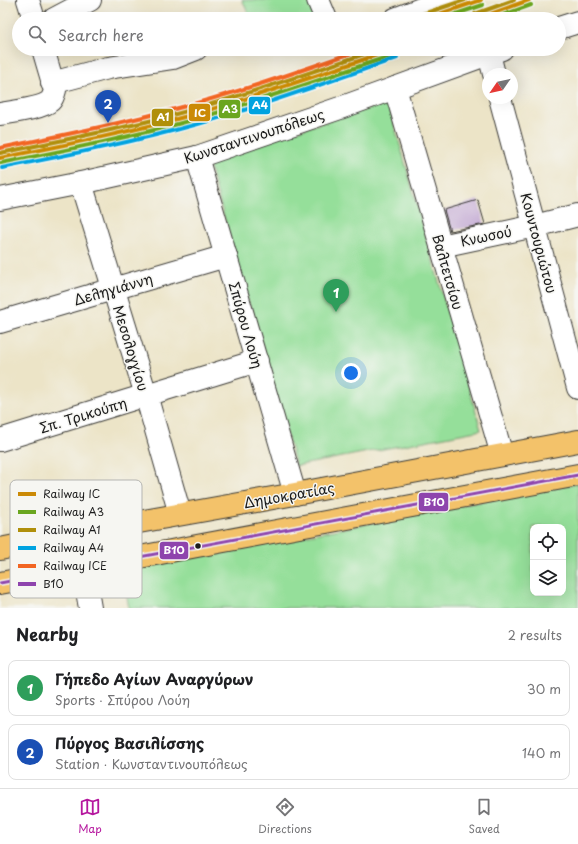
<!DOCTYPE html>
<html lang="en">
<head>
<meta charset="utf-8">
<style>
	body { margin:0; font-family:"Playpen Sans",sans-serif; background:#f2f2f2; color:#202124 }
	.controls { position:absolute; right:12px; bottom:12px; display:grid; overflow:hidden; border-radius:8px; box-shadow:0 4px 16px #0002 }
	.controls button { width:36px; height:36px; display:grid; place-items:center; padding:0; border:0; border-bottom:1px solid #e0e0e0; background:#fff; color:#202124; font:20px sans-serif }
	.compass { position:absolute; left:482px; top:68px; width:36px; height:36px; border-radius:50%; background:#fff; box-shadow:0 4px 16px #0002; rotate:236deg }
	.you { position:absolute; left:351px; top:373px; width:14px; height:14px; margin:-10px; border:3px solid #fff; border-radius:50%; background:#1a73e8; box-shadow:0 0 0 6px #1a73e833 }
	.badge { display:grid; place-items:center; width:26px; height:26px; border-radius:50%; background:#b5179e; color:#fff; font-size:13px; font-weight:700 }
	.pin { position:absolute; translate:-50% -33px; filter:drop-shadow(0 1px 2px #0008) }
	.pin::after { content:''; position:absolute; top:21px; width:14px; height:12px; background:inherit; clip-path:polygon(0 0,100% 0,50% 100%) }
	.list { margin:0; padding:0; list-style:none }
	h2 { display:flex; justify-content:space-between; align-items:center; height:52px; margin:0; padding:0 16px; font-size:17px }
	h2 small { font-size:13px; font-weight:400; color:#757577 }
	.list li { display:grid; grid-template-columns:26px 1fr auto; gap:12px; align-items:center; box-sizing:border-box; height:56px; margin:0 8px 8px; padding:0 8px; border:1px solid #e0e0e0; border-radius:8px }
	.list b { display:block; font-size:15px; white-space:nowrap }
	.list p { margin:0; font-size:13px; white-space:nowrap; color:#757577 }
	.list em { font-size:13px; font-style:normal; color:#757577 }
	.icon { flex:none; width:22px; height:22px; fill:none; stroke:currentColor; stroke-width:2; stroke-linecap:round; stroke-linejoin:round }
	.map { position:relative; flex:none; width:578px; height:608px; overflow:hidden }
	.search { position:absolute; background:#fff; box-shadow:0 4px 16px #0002; left:12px; right:12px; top:12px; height:44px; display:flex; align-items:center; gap:10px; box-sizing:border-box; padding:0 14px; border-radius:22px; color:#757577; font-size:15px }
	.sheet { height:180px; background:#fff }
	nav { display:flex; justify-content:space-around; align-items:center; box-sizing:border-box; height:56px; border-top:1px solid #e0e0e0; background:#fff; font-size:11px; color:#757577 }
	nav a { display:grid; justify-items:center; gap:2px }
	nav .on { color:#b5179e }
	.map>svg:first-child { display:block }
	.green { fill:#95df9a; stroke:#587e5b; fill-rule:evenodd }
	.building { fill:#c2a8d3 }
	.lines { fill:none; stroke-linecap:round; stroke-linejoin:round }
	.minor-casing { stroke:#3b3a36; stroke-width:24 }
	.major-casing { stroke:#3b3a36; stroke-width:24 }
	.minor { stroke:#fff; stroke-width:22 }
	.major { stroke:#f3c26a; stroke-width:22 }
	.bus-1-casing { stroke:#f6f6f2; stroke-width:6 }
	.bus-1 { stroke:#8e44ad; stroke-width:3 }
	.rail-1-casing { stroke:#f6f6f2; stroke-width:7 }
	.rail-2-casing { stroke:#f6f6f2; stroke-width:7 }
	.rail-3-casing { stroke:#f6f6f2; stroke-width:7 }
	.rail-4-casing { stroke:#f6f6f2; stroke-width:7 }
	.rail-5-casing { stroke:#f6f6f2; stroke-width:7 }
	.rail-1 { stroke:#cb8a06; stroke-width:4 }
	.rail-2 { stroke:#6aa61f; stroke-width:4 }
	.rail-3 { stroke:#b08f0a; stroke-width:4 }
	.rail-4 { stroke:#00a3e0; stroke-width:4 }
	.rail-5 { stroke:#f26522; stroke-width:4 }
	.bus-dot { fill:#1c1c1c; stroke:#f6f6f2; stroke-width:1.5 }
	.labels { text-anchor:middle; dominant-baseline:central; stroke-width:3; stroke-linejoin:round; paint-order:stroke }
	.street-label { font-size:14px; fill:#1c1c1c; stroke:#f6f6f2 }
	.key { fill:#f6f6f2; stroke:#b5b5b2; stroke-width:1 }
	.key-label { font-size:11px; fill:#1c1c1c }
	.line-badge { stroke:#f6f6f2; stroke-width:1.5 }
	.badge-label { font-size:11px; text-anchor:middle; font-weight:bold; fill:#fff }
</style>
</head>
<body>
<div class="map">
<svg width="578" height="608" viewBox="0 0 578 608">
	<rect width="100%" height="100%" fill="#f6f6f2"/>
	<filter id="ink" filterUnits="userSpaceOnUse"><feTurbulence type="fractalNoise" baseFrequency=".025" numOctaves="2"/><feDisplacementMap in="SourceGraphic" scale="8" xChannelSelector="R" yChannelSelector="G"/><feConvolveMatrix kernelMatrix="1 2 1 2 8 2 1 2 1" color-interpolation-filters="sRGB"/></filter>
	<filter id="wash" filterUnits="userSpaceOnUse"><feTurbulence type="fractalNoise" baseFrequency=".012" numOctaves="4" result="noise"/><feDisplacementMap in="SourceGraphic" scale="16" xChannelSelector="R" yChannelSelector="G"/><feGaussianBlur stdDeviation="0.9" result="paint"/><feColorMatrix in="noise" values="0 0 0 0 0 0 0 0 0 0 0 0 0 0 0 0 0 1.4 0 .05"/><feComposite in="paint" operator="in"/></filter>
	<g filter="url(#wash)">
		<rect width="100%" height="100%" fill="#ece4c7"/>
		<g class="green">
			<path d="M242,0H309L317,19H251Z"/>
			<path d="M388,103L481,430L296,466L207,158Z"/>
			<path d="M578,483V608H129L122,571ZM533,527H563V593H533Z"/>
		</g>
		<g id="blocks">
			<path class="building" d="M478,200L485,224L450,231L444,210Z"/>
		</g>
	</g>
	<g filter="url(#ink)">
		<use href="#blocks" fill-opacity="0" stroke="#3b3a36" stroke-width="1"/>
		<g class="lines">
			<g class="minor-casing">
				<g id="minor">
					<path d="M28,0L34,19"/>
					<path d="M318,0L326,19"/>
					<path d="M54,19L90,0"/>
					<path d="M395,19L444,0"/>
					<path d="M559,28L578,22"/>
					<path d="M489,54L494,74"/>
					<path d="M52,83L108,68L173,58L196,49"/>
					<path d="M395,88L502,455"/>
					<path d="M500,98L578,388"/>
					<path d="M0,114C11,112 43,108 50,101C53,98 54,94 55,90L43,49"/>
					<path d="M197,157L295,494"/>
					<path d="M81,183L146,395L180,514"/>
					<path d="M0,199L81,183L197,157L340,108L502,49"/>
					<path d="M441,246L535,226L578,215"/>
					<path d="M0,322L226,256"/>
					<path d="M0,440L257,361"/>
					<path d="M83,568L90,608"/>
				</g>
			</g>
			<g class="major-casing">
				<g id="major">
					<path d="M0,549L105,528L295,494L578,441"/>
					<path d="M0,583L98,565L197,546L578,475"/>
				</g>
			</g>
			<use href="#minor" class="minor"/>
			<use href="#major" class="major"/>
			<g class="bus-1-casing">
				<path id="bus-1" d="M0,583L578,475"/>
			</g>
			<use href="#bus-1" class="bus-1"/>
			<g class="rail-1-casing">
				<g id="rail-1">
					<path d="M425,19L481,0"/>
					<path d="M477,19L529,0"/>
					<path d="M0,158C65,145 131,132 195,114C262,95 328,72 394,49"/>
				</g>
			</g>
			<g class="rail-2-casing">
				<g id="rail-2">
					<path d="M441,19L483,5"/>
					<path d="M492,19L531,5"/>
					<path d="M1,163C66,150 132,137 196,119C264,100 330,76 396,54"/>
				</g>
			</g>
			<g class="rail-3-casing">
				<g id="rail-3">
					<path d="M423,14L465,0"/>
					<path d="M475,14L514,0"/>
					<path d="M0,153C55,142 111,131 165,117C238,98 308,73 379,49"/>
				</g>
			</g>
			<g class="rail-4-casing">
				<path id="rail-4" d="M2,168C68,155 133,142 198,124C265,105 331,81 397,58"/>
			</g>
			<g class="rail-5-casing">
				<path id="rail-5" d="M0,148C55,137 109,126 163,112C231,95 297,72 363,49"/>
			</g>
			<use href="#rail-1" class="rail-1"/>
			<use href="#rail-2" class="rail-2"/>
			<use href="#rail-3" class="rail-3"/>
			<use href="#rail-4" class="rail-4"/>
			<use href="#rail-5" class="rail-5"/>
		</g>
	</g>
	<circle class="bus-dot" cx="198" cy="546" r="3.5"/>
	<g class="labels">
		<g class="street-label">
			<text transform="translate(254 136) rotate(-18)">Κωνσταντινουπόλεως</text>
			<text transform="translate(486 236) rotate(-12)">Κνωσού</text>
			<text transform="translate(539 243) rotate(75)">Κουντουριώτου</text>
			<text transform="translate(448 272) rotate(74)">Βαλτετσίου</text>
			<text transform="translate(113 289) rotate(-16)">Δεληγιάννη</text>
			<text transform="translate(246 325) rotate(74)">Σπύρου Λούη</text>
			<text transform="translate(131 348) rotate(73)">Μεσολογγίου</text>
			<text transform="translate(83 415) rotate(-17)">Σπ. Τρικούπη</text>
			<text transform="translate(289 495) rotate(-10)">Δημοκρατίας</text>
		</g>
	</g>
	<rect x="10" y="480" width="132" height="118" rx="6" class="key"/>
	<rect x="18" y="492" width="18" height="4" fill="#cb8a06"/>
	<rect x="18" y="510" width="18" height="4" fill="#6aa61f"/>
	<rect x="18" y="528" width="18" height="4" fill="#b08f0a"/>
	<rect x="18" y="546" width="18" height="4" fill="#00a3e0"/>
	<rect x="18" y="564" width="18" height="4" fill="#f26522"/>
	<rect x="18" y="582" width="18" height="4" fill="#8e44ad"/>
	<g class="key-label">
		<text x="43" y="498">Railway IC</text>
		<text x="43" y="516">Railway A3</text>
		<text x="43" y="534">Railway A1</text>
		<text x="43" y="552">Railway A4</text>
		<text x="43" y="570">Railway ICE</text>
		<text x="43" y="588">Β10</text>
	</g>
	<g class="line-badge">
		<rect x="248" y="96" width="23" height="19" rx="4" fill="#00a3e0"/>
		<rect x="218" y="99" width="23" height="20" rx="4" fill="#6aa61f"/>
		<rect x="188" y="103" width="23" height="19" rx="4" fill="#cb8a06"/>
		<rect x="151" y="108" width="23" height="19" rx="4" fill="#b08f0a"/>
		<rect x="418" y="492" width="31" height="20" rx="4" fill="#8e44ad"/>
		<rect x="159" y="541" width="30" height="19" rx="4" fill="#8e44ad"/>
	</g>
	<g class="badge-label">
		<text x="260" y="109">A4</text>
		<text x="230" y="113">A3</text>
		<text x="200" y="117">IC</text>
		<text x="163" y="121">A1</text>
		<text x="434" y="506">Β10</text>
		<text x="174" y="554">Β10</text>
	</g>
</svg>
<div class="controls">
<button><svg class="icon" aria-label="locate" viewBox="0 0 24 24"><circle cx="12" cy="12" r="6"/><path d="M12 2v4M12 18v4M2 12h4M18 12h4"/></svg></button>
<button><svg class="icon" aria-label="layers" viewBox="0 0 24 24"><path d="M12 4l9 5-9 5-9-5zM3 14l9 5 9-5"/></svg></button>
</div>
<svg class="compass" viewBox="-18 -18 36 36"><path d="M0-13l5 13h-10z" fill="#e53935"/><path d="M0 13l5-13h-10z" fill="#757577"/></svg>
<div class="you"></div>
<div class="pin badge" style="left:336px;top:312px;background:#2e9e5b">1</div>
<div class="pin badge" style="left:108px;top:123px;background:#1a4fb4">2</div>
<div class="search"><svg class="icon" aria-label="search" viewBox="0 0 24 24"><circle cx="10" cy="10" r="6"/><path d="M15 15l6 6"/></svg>Search here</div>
</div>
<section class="sheet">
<h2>Nearby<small>2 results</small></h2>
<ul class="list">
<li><span class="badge" style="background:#2e9e5b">1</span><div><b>Γήπεδο Αγίων Αναργύρων</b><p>Sports · Σπύρου Λούη</p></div><em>30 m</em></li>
<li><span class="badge" style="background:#1a4fb4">2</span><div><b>Πύργος Βασιλίσσης</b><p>Station · Κωνσταντινουπόλεως</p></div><em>140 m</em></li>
</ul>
</section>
<nav>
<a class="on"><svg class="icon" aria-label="map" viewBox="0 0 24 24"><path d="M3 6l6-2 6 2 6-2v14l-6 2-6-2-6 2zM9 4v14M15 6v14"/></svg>Map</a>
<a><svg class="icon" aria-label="directions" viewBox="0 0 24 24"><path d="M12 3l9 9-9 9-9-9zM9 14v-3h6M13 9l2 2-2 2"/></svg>Directions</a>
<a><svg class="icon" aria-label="saved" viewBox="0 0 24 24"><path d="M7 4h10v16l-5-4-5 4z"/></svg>Saved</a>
</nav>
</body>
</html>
